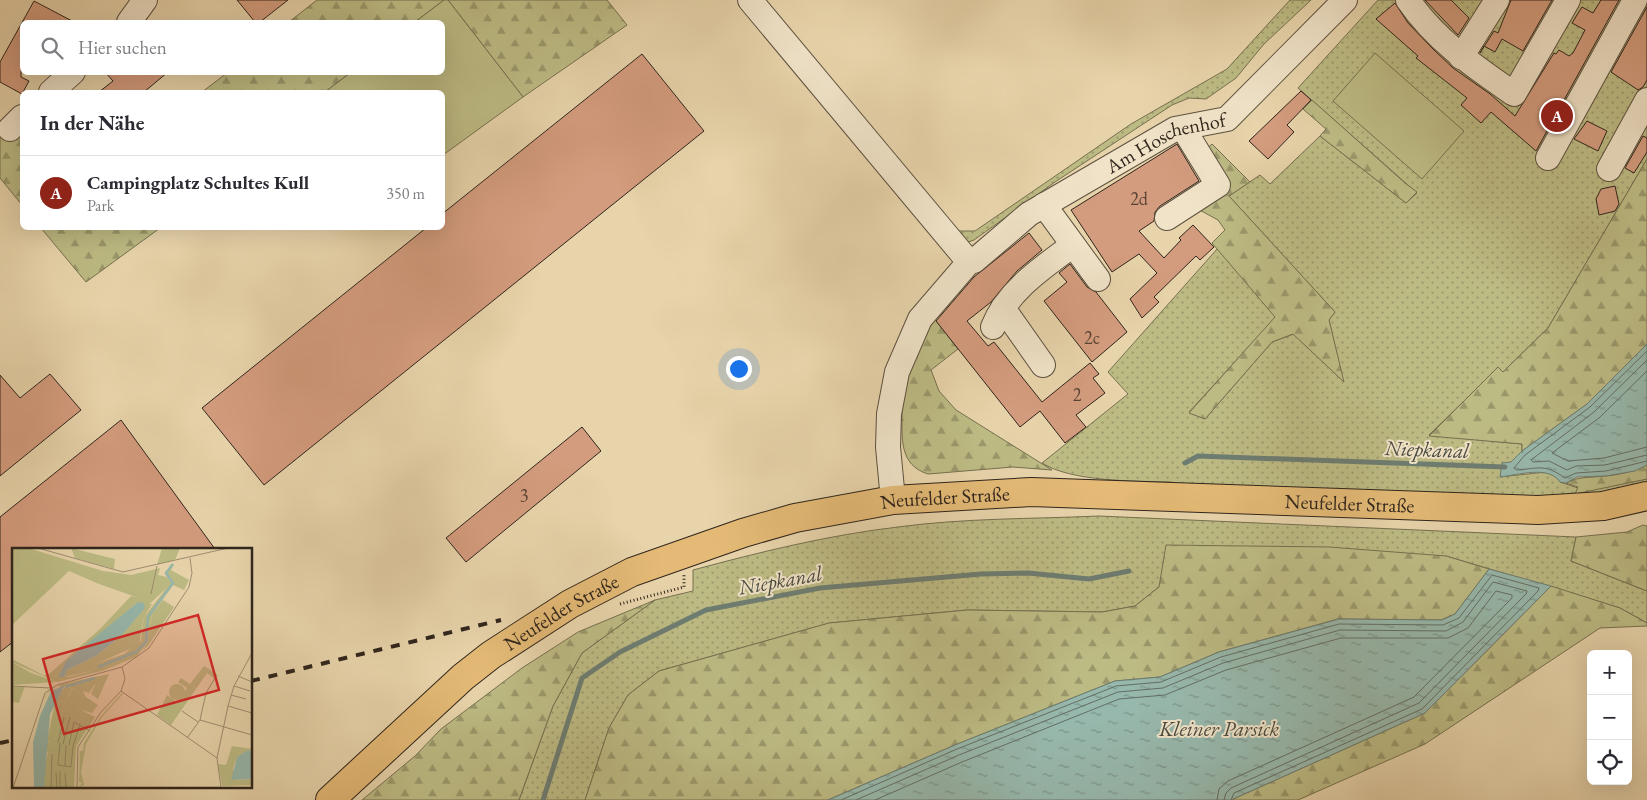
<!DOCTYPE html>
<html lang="de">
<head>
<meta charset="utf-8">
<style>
	body { margin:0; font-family:"EB Garamond",serif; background:#f7f7f7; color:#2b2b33 }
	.controls { position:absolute; right:15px; bottom:15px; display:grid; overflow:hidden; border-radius:8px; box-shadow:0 5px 20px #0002 }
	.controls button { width:45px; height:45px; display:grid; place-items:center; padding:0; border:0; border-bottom:1px solid #e1e1e2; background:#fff; color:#2b2b33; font:25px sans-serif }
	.you { position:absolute; left:738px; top:368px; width:18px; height:18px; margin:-12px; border:4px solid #fff; border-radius:50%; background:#1a73e8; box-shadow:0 0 0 8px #1a73e833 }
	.badge { display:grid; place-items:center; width:32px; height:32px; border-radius:50%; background:#8f2418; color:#fff; font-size:16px; font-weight:700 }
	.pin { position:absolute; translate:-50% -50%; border:2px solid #fff; box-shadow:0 1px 5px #0006 }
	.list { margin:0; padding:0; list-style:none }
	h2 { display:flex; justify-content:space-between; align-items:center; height:65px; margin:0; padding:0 20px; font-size:21px }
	h2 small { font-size:16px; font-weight:400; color:#7c7c81 }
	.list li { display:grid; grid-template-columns:32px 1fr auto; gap:15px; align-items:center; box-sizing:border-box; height:75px; padding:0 20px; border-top:1px solid #e1e1e2 }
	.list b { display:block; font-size:19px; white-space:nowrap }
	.list p { margin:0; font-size:16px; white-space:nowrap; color:#7c7c81 }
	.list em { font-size:16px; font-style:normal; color:#7c7c81 }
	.icon { flex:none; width:28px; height:28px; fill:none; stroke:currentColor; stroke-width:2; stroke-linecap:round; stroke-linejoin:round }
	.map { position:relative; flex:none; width:1647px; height:800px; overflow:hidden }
	.search { position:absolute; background:#fff; box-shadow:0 5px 20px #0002; left:20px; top:20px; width:425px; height:55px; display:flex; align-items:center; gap:12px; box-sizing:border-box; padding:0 18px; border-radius:8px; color:#7c7c81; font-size:19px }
	.panel { position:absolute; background:#fff; box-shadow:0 5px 20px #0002; left:20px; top:90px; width:425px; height:140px; border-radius:8px }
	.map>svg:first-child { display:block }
	.grass { fill:url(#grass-dots); stroke:#767050 }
	.forest { fill:url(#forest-firs); stroke:#767050 }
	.garden { fill:#bdbb84; stroke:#767050 }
	.water { fill:url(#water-ripples); stroke:#6d7d72 }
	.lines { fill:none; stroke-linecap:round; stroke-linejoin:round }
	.shore { stroke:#636e64; stroke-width:1 }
	.stream { stroke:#6d7d72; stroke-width:5 }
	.building { fill:#d49c7e; stroke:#2f251c }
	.minor-casing { stroke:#5d5140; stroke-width:26 }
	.major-casing { stroke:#2f251c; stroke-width:30 }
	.path { stroke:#2f251c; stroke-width:3; stroke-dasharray:1 2.5; stroke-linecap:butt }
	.minor { stroke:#f0e3c8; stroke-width:24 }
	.major { stroke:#e4ba76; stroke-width:28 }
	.rail { stroke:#2f251c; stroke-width:4; stroke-dasharray:9 9; stroke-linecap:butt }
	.labels { text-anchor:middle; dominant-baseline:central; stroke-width:4; stroke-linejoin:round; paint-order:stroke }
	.number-label { font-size:18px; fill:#584334 }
	.street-label { font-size:20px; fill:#2f251c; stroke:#f0e3c8 }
	.water-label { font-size:21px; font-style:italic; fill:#494a40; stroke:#f0e3c8 }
	.inset-river { fill:none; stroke:#97b8ac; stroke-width:2.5 }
	.inset-road { fill:none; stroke:#9e8e72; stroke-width:1 }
	.view { fill:#d62828; fill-opacity:0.15; stroke:#d62828; stroke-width:2.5 }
	.inset-edge { fill:none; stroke:#2f251c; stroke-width:2.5 }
</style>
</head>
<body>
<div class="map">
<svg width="1647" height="800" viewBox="0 0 1647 800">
	<defs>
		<pattern id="grass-dots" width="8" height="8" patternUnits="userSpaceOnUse" patternTransform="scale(1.25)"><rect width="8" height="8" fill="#bdbb84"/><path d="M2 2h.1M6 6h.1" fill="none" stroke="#9a986b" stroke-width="1.8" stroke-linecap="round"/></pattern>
		<pattern id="forest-firs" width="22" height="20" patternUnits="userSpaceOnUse" patternTransform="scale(1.25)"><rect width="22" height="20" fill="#bdbb84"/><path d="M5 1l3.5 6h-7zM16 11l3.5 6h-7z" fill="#9a986b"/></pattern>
		<pattern id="water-ripples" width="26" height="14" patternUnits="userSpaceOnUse" patternTransform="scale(1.25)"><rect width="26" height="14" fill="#97b8ac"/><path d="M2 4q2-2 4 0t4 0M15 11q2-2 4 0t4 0" fill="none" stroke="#7c958b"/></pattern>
	</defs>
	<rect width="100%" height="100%" fill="#e8d4ab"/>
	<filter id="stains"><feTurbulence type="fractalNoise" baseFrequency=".004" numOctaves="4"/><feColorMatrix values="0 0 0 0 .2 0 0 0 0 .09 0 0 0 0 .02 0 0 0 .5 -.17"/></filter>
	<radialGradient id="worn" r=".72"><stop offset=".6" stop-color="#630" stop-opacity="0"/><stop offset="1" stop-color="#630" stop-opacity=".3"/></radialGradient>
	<g class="grass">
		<path d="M1290,0H1311L1264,44L1236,78L1206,99L1189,98L1172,105L1055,182L974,240L968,242L959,231H975L1131,124L1227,69Z"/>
		<path d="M1378,0H1647V159L1548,328L1503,372L1498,368L1429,435L1522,444V451L1500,477L1546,472L1556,475L1560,482L1578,488L1576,493L1647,479V485L1597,498L1534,500L1172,485L1171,482C1135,481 1072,482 1042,463L1128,394L1108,372L1218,248L1276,317L1189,412L1205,419L1272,342L1294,334L1343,381L1329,320L1335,312L1229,196L1260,175L1270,184L1320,136L1406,203L1417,193L1298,88Z"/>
		<path d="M1099,516L1576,537L1571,561L1647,591V623L1620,608L1446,556L1159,587L1135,606L1102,612L967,610L830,623L659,671L628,695L609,728L585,800H519L553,706L582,653L655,600L693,591V570C760,552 829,535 898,527C965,518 1032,519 1099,516Z"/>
	</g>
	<g class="forest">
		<path d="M317,0H444L415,22H289Z"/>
		<path d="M448,0H607L627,25L523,97Z"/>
		<path d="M227,73H350L325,92H202Z"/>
		<path d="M1312,100L1405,183L1417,192L1406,203L1320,136L1326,129L1303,109Z"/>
		<path d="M8,119L22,138V205L0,178V127Z"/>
		<path d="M1212,144L1250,182L1229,196L1335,312L1329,320L1344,382L1293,334L1272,342L1205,419L1189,413L1275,317L1212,243L1225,230L1218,220L1196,208L1227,188L1203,152Z"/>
		<path d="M1647,159V344L1587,404L1522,451V444L1429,436L1498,367L1503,372L1548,328Z"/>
		<path d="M41,228H160L86,282Z"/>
		<path d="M930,313L958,349L931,370L939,391L956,410L1052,470L1013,467L928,474C899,465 902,438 902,413C902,404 901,394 902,386C908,361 921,336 930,313Z"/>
		<path d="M1647,465V479L1575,494L1578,487L1566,483C1579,476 1590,478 1605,476C1619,475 1634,471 1647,465Z"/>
		<path d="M1643,525L1647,526V591L1571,561L1576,537L1627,532Z"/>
		<path d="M1166,545L1329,547L1446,556L1489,569L1455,614L1441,620L1338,619L1219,652L1160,677L1115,681L955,745L828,800H585L609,728L628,695L659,671L829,623L967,610L1102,612L1135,606L1159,587Z"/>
		<path d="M1551,586L1620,608L1647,623V626L1600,628L1425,744L1298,800H1231L1425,713Z"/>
		<path d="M655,600L582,653L553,706L519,800H362L415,756L441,729L522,668L578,632Z"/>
	</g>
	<g class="garden">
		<path d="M444,0H448L523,97L443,155L442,92H325L350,73L442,72V22H415Z"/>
		<path d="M1375,53L1464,131L1422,179L1333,101Z"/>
	</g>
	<g class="water">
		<path d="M1647,344V465L1635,471L1606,476L1577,477L1566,483L1560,482C1549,465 1518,475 1500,477L1502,463L1511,462L1522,451L1587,404Z"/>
		<path d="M1489,569L1551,586L1425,713L1231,800H828L955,745L1115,681L1160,677L1219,652L1339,619L1442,620L1455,614Z"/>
	</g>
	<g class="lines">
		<g class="shore">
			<path d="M1647,351L1590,407L1525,455L1514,468L1517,470C1541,468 1545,464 1565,478L1576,473L1606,471L1647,461"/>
			<path d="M1647,360L1594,412L1531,460L1533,462L1549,461L1567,470L1576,466L1605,465L1647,455"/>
			<path d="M1647,371L1599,418L1552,453L1568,461L1604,458L1647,447"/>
			<path d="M841,800L957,749L1116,686L1161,682L1221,657L1339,624L1443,625L1459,618L1492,575L1539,588L1538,591L1422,709L1234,793L1231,800"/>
			<path d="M856,800L959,755L1118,692L1163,688L1223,663L1340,630L1446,631L1463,622L1493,582L1527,591L1526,594L1419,703L1231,788L1226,793L1224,800"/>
			<path d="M875,800L962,762L1119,699L1165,695L1226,670L1341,638H1448L1468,628L1496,591L1512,595V598L1414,697L1228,781L1219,789L1217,800"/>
		</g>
		<g class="stream">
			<path d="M1185,463L1198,456L1505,467"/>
			<path d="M543,800L582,678L620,652L706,610L820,588L981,574L1028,573L1089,579L1129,571"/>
		</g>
	</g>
	<g class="building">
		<path d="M237,0H288L260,22H255Z"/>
		<path d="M1425,0H1451L1469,18L1458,35Z"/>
		<path d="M1511,0H1552L1523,51L1502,39L1495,52L1484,46L1480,53L1494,31L1498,33Z"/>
		<path d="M1601,0H1619L1536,151L1491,112L1481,123L1461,105L1467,98L1416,58L1418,56L1376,19L1395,3L1408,23L1434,50L1453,68L1490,94L1515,116L1554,53L1556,54L1559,50L1569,56L1573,53L1585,30L1572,23L1582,7L1593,13Z"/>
		<path d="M34,1L74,22H22L21,77L29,81L22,94L0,82V62Z"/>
		<path d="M1647,7V80L1643,87L1638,90L1611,72Z"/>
		<path d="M642,54L704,131L264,485L202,408L426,228H442V214Z"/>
		<path d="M105,72H168L144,92H99L113,81Z"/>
		<path d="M1301,91L1311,100L1287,125L1294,132L1268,159L1249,141Z"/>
		<path d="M1587,121L1607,131L1598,151L1574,139Z"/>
		<path d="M1643,136L1647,138V152L1634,173L1625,168Z"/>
		<path d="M1177,144L1199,181L1160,206L1155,212L1154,221L1139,231L1164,258L1181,240L1179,238L1193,225L1214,247L1200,260L1196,256L1154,297L1159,302L1142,318L1130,299L1157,273L1139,254L1112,272L1071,210Z"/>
		<path d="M1615,186L1619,204L1615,211L1599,215L1596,199L1601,189Z"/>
		<path d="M1029,233L1042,250L1017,271L991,302L967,321L988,346L994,342L1042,402L1090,363L1099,374L1093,378L1105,393L1076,415L1086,427L1065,443L1040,411L1020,427L936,321L974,277Z"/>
		<path d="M1070,264L1087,287L1096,292L1127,332L1092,362L1044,301L1067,282L1059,273Z"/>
		<path d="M50,374L81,410L0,476V375L20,398Z"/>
		<path d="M121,420L215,549H14V641L0,652V517Z"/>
		<path d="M582,427L601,451L466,562L446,538Z"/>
	</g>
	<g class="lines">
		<g class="minor-casing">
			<g id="minor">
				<path d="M750,0L969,262"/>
				<path d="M1408,0C1435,40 1475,67 1514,94L1568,0"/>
				<path d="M129,22L145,0"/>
				<path d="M1461,57L1497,0"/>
				<path d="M51,92L73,72"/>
				<path d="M10,129L22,117"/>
				<path d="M1548,158L1635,0"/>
				<path d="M1609,169L1647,100"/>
				<path d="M1044,205L1098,279"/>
				<path d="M1167,218L1218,185L1183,128"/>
				<path d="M1003,308L1043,365"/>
				<path d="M993,327C1007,291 1043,267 1073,245"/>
				<path id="s1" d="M893,500L888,447L889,414L897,372L920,319L969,262L974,261L1029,214L1175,129L1227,119L1345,0"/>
			</g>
		</g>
		<g class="major-casing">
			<g id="major">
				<path id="s2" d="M330,800L463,677L491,655L570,604L632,572L743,533L795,518L893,500L1031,492L1538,510L1603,506L1647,496"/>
			</g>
		</g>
		<path class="path" d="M620,604L684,587V575"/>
		<use href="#minor" class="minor"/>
		<use href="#major" class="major"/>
		<g class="rail">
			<path d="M251,681L501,620"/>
			<path d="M0,743L14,740"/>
		</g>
	</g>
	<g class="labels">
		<g class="number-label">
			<text x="1139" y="198">2d</text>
			<text x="1092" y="337">2c</text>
			<text x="1077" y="394">2</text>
			<text x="524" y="495">3</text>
		</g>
		<g class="street-label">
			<text stroke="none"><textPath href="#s1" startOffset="495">Am Hoschenhof</textPath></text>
			<text stroke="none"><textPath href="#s2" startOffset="704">Neufelder Straße</textPath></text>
			<text stroke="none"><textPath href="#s2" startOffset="1109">Neufelder Straße</textPath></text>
			<text stroke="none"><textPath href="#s2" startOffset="299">Neufelder Straße</textPath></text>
		</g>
		<g class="water-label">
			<text transform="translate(1427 449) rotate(2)">Niepkanal</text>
			<text transform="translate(780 580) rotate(-10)">Niepkanal</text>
			<text x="1219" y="728">Kleiner Parsick</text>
		</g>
	</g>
	<g transform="translate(12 548)">
		<rect width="240" height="240" fill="#e8d4ab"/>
		<path d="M162,16L156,28L162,34L161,37L140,66L135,96L124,109L90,123L45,134L0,114V111L31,127L56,129L83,122L84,116L112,106L129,93L132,69L160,33L153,26ZM97,126L86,151L79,146L84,135L77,145L71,143L74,149L86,157L80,165L69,162L83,169L64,198L62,240H32L30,231L36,204L33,202L34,195L43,192L53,153L61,140L45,138L36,145L31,153L34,147L39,141L50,136ZM110,145L111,146L90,169L74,196L69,224L72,237L66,240L70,235L67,234L68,203H71L72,195L89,168Z" fill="#bdbb84"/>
		<path d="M0,0H16L91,23L87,36L57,23L0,77ZM59,0L103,11L102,21L63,10ZM150,0H168L163,12L145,17ZM157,21L177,32L172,42L161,37L154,26ZM119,48L125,49L118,61L54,113L46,129L35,128L88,81ZM151,52L162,59L136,98L130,103L135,96L140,66ZM140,56L132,69L127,97L84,116L83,122L52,129L55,122L84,108L109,88L134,57ZM0,114L19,125L45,134L0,137ZM192,118L206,127L203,131L195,125L159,177L145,167L155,147L165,154L175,140L166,134L169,130L178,136ZM13,138L7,155L0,154V139ZM61,139L53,153L43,192L42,195L35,193L43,155L52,140ZM220,198L240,201V205L236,202L225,209L221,220L224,232L240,231V237L210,238L206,216L214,217Z" fill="#bdbb84"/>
		<path d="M148,20L146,27L155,29L160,35L133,60L126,54L118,61L124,49L87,36L91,23L119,27ZM157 144a8 8 0 1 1 16 0a8 8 0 1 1-16 0Z" fill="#bdbb84"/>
		<path d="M126,54L132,55L133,60L109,88L84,108L55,122L52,129H46L54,113ZM53,137L38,166L32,240H22L21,194L28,168L39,143ZM236,202L240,205V231L219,232L225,209Z" fill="#97b8ac"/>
		<path class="inset-river" d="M86,119L124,104L134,94L136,69L161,35L154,25L161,16M53,139L83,130"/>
		<path class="inset-road" d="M26,0L111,24L216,0M139,46L145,18M226,128L240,134M0,138L38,140M222,138L238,143M109,143L205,210M219,147L234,151M216,158L240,165M170,163L186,174M188,172L240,187M175,190L188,172L194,145L203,130M46,195L52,169M48,195L46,217L59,219L61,198L68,176M51,196L58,169M57,197L62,174L78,183M53,218L54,197M48,223V240M44,224L45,240M53,225L54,240M1,240L33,145L45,137L110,119L137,100L177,39L180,25L178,10M39,240L40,206M65,240L66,199L89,164L109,143L113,131L110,119M209,240L205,210L216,158L222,138L240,105"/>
		<path class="view" d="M186,67L207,142L52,186L31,111Z"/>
		<rect width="240" height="240" class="inset-edge"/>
	</g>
	<rect width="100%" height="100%" filter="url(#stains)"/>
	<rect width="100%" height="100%" fill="url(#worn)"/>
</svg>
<div class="controls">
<button>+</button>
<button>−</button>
<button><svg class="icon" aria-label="locate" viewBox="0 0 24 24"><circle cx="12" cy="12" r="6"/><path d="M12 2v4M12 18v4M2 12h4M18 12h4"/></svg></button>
</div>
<div class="you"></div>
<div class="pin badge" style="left:1557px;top:116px">A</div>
<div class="search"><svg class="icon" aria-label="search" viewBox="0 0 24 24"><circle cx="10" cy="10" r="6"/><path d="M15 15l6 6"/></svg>Hier suchen</div>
<section class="panel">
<h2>In der Nähe<small></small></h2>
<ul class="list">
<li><span class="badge">A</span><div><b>Campingplatz Schultes Kull</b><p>Park</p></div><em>350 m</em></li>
</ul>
</section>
</div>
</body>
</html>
